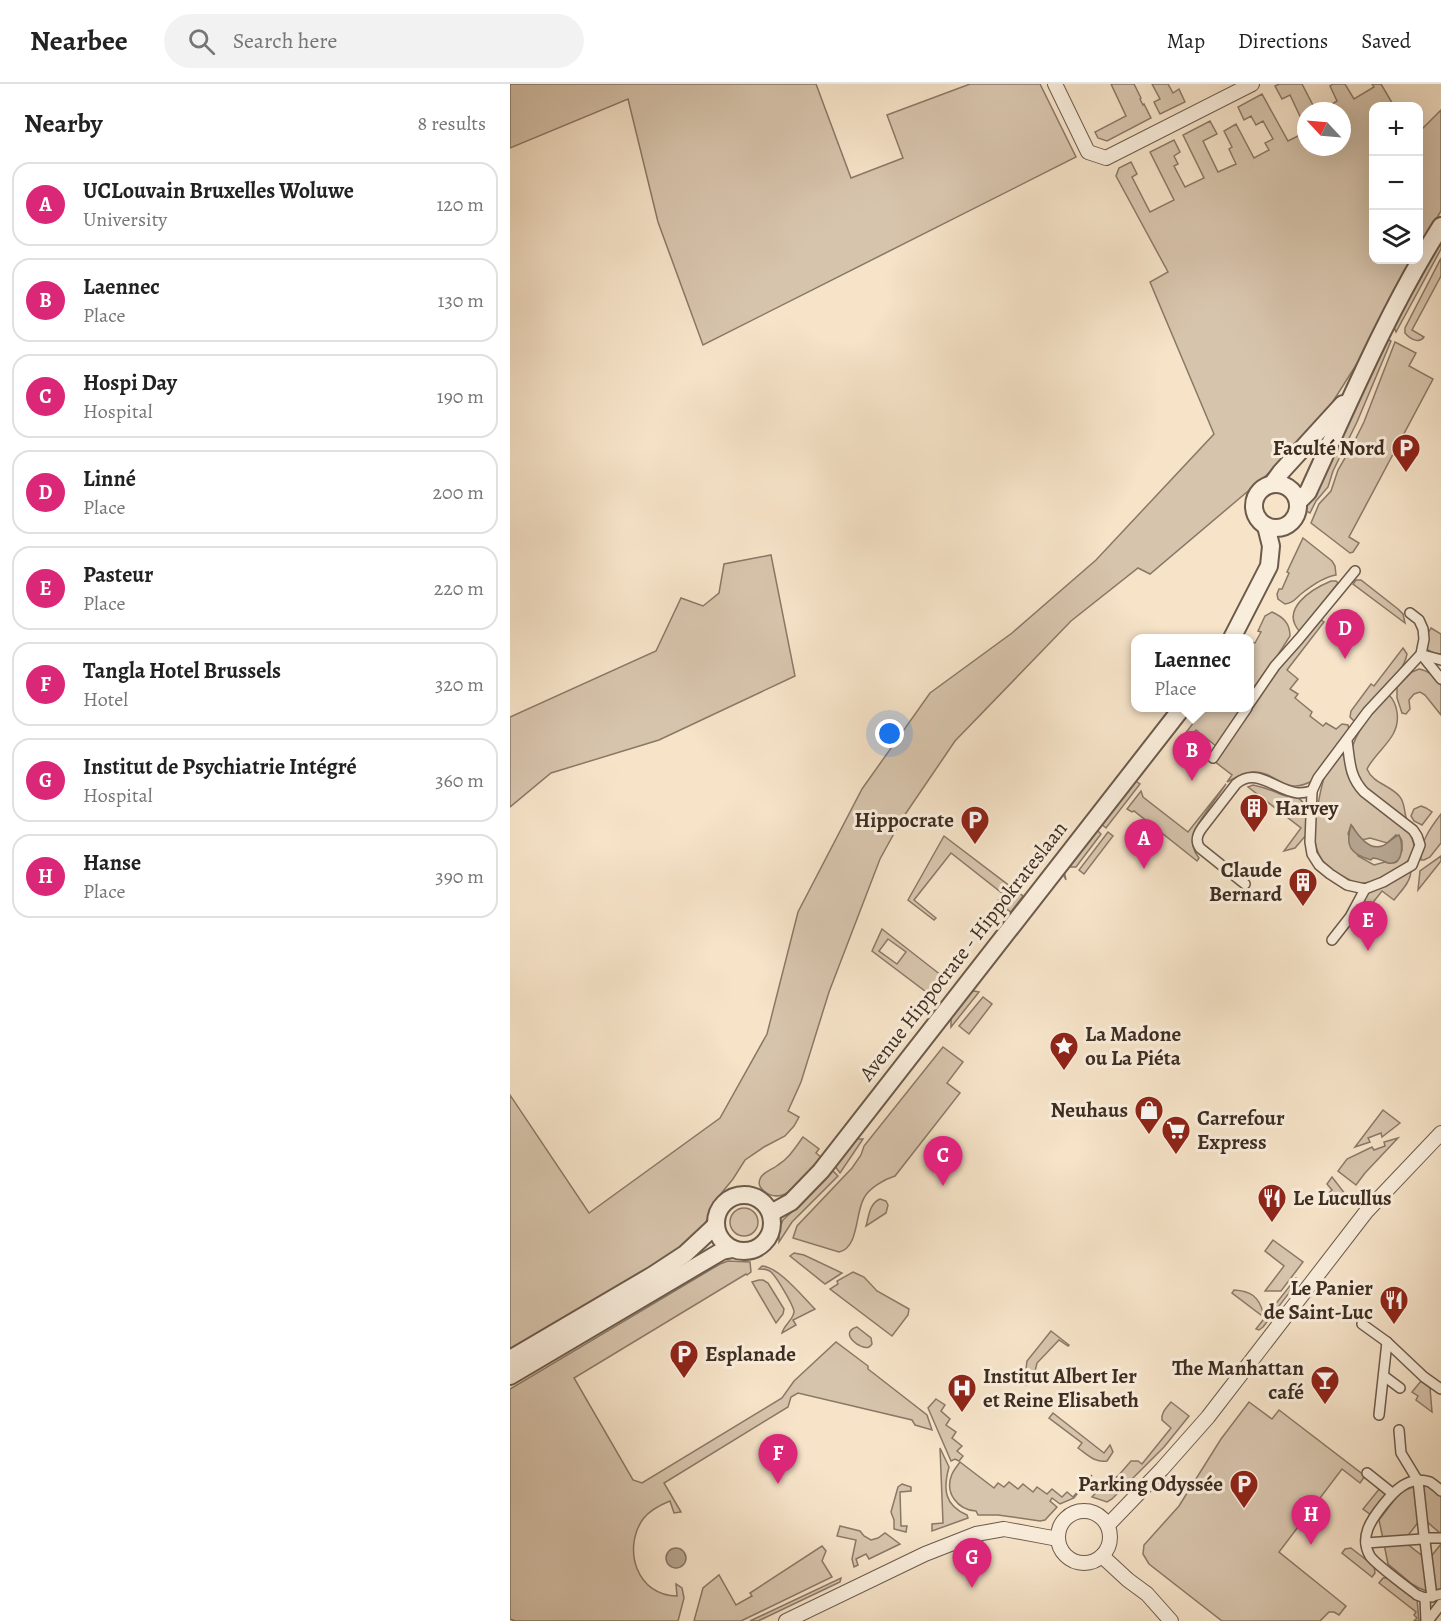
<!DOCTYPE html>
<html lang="en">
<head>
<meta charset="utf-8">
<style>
	body { margin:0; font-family:Alegreya,serif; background:#f2f2f2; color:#222 }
	.controls { position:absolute; right:18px; top:18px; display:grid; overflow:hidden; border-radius:12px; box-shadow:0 6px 24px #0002 }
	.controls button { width:54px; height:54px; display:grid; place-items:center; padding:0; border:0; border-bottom:2px solid #e0e0e0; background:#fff; color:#222; font:30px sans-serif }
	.compass { position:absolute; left:787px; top:18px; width:54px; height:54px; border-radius:50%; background:#fff; box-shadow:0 6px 24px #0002; rotate:296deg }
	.you { position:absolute; left:380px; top:650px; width:21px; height:21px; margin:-15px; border:4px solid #fff; border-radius:50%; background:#1a73e8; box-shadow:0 0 0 9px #1a73e833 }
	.badge { display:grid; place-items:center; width:39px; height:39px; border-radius:50%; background:#db2777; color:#fff; font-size:20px; font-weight:700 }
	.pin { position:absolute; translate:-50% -50px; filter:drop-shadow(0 2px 3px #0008) }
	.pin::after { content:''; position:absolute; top:32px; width:21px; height:18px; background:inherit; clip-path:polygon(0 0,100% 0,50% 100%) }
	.popup { position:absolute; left:621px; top:550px; width:123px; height:78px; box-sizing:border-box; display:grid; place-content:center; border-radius:12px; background:#fff; filter:drop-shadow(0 2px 4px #0005); font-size:20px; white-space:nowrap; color:#767676 }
	.popup b { font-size:22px; color:#222 }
	.popup::after { content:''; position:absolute; left:50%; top:100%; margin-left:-12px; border:12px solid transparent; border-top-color:#fff }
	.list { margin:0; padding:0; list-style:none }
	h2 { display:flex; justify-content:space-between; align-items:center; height:78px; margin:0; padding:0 24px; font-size:26px }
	h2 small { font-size:20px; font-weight:400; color:#767676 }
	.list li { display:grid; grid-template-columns:39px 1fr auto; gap:18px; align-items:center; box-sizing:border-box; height:84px; margin:0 12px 12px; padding:0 12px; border:2px solid #e0e0e0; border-radius:18px }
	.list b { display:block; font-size:22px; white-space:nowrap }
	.list p { margin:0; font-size:20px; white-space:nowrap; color:#767676 }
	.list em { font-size:20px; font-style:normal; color:#767676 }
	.icon { flex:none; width:33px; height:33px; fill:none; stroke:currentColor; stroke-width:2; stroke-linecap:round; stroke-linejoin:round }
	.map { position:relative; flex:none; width:931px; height:1537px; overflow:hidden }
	header { display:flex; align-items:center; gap:36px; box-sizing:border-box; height:84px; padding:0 30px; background:#fff; border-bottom:2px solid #e0e0e0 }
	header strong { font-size:28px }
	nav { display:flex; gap:33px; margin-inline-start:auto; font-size:21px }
	.search { width:420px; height:54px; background:#f2f2f2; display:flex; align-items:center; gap:15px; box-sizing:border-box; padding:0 21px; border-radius:33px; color:#767676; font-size:22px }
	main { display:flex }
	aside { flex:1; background:#fff }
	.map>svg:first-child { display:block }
	.green { fill:#d7c4ac; stroke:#8a7867; stroke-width:1.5; fill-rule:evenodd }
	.water { fill:#b7a590; stroke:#877564; stroke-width:1.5 }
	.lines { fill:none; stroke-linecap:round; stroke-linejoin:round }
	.pedestrian-casing { stroke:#6c5a4c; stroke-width:12 }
	.minor-casing { stroke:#6c5a4c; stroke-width:16 }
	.tertiary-casing { stroke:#6c5a4c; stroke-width:20 }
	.pedestrian { stroke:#f9eddb; stroke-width:9 }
	.minor { stroke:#f9eddb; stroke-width:14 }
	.tertiary { stroke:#f9eddb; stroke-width:16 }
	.labels { text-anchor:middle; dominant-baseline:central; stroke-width:6; stroke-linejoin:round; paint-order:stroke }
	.poi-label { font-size:21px; font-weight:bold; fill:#3e2d22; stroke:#f9eddb; text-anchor:end }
	.street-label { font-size:21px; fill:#3e2d22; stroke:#f9eddb }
</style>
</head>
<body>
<header>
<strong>Nearbee</strong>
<div class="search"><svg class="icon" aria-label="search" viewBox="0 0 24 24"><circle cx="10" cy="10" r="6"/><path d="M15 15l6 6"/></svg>Search here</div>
<nav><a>Map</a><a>Directions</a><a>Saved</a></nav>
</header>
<main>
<aside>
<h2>Nearby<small>8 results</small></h2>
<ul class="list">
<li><span class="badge">A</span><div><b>UCLouvain Bruxelles Woluwe</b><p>University</p></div><em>120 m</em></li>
<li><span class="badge">B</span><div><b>Laennec</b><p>Place</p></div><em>130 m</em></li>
<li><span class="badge">C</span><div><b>Hospi Day</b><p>Hospital</p></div><em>190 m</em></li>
<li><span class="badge">D</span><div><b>Linné</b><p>Place</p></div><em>200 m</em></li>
<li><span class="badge">E</span><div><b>Pasteur</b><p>Place</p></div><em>220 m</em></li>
<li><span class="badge">F</span><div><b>Tangla Hotel Brussels</b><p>Hotel</p></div><em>320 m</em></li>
<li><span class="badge">G</span><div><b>Institut de Psychiatrie Intégré</b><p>Hospital</p></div><em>360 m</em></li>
<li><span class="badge">H</span><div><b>Hanse</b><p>Place</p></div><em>390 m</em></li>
</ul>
</aside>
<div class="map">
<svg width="931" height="1537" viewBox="0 0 931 1537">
	<rect width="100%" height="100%" fill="#f6e3c8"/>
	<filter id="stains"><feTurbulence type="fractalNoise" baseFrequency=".00333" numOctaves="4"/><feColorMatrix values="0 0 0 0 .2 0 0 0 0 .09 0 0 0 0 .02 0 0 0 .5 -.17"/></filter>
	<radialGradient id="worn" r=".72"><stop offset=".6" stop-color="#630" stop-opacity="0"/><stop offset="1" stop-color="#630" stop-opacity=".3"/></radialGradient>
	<g class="green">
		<path d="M0,0H306L341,94L393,74L377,31L460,0H530L566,73L193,261L148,138L118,15L0,64Z"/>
		<path d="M601,0H624L631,14L630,15L633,21L634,20L641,34L597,57L588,54L585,48L616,32Z"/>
		<path d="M642,0H658L663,9L669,5L675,18L650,30L644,18L650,15Z"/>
		<path d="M769,0H792L806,27H796V45L780,11L772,15L765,2Z"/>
		<path d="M823,0H835L844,15L864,3L862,0H871L884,22H864V176H902L848,278L822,319L804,342L773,376L750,397L640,490L628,484L561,537L445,657L392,735L370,775L319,908L291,998L278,1027L289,1033L284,1042L275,1052L254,1063L235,1076L223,1095L205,1117L195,1140L178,1160L0,1271V1011L79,1129L210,1034L257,950L288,828L352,705L420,609L502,549L586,476L704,350L640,198L658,188L606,92L609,84L621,78L627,90L622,93L640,128L664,116L640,68L664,56L670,68L664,72L668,80L664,82L675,103L694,94L673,51L700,37L707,50L693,57L708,88L726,80L719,65L722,63L714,47L726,40L744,74L759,66L755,59L763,55L753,37L746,41L741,32L734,36L728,23L752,10L778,57L796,48V63H832V27H818L816,24L827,17L820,2Z"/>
		<path d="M931,26V127L909,164V48Z"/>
		<path d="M931,153V165L886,248L884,243Z"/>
		<path d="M931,174V192L902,246L914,253C909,260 900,255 895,249V244Z"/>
		<path d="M879,256L881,257L847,338L823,387L818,403L806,417L800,429L794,426L874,258Z"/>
		<path d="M885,258L906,269L899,282L923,295L839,453L849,459L843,468L840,469L801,439L809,420L821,407L828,386L842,362L854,338Z"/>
		<path d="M793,454L822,477L825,482L826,491C813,493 801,502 791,510C785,515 783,519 775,520L768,515L767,510L769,505H772L779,489L777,488Z"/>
		<path d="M261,471L285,592L149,656L41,689L0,723V633L146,567L171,514L193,522L209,509L214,480Z"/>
		<path d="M846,496H851L888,525L893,530L895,539L843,500Z"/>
		<path d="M821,497H826L828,499L790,548C769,525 802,505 821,497Z"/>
		<path d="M762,528C773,533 780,539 780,552L739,616V562L741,558L745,559L751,548L748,547L755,532Z"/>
		<path d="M811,536L814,538L777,586L788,595L780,605L788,610L785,614L802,628L800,632L813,642L816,639L826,645L832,640L838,641L839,646L802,697C775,712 767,688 744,688C734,688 725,694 717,698L722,691L704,677L762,589L796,554Z"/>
		<path d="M921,544L931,550V570L924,569L916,565L918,549Z"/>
		<path d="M893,564L897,570C894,587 879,598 868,610C861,618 854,628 846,637H844L840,633L841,627L861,600L864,602Z"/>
		<path d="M909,585C917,586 928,594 931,602C931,608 931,624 931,631L915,611L910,608L904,610L899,616L900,625L896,630L892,629L887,614V603L902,588Z"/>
		<path d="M877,611H879C884,616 886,621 887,628C891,654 867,665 857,685C863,700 881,701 890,713C895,719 894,729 897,736C884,727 870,719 859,708C848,698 840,681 842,666C844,649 866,624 877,611Z"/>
		<path d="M695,624H734L699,673L698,672L706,662L686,646L677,657L674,651Z"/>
		<path d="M831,670L835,672L837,689L844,703L897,746C913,767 899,779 881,789C872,794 862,800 851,799C845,799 839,796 834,793C809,782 802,763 805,737C807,727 811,700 815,692C819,684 826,677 831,670ZM841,741L843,743L847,751L852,756L860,754L877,759L886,751L890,753L892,757V767L879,779L875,778L864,781L848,772L838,750Z"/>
		<path d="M624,696L630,700L596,744L590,739Z"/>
		<path d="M716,700C710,709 703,718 697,727C686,742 675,757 689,774L687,777L624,727L622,728L617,725L631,707L633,713L678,748Z"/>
		<path d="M743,701C753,703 761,706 770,710C776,713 783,712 788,714C799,720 798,740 797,750L785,764L774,767L791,744L738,703Z"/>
		<path d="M911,722L916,724L922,728L912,741L904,737L901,732L904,725Z"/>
		<path d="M931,730V759L920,773L914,776H911C909,759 921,743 931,730Z"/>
		<path d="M586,745L591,750L566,783H558L554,787L556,796L553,790Z"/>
		<path d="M598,748L603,752L574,790L569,786Z"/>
		<path d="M434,752L513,812L501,828L486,819L493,810L441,769L404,816L426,834L424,836L398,816Z"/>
		<path d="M931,772V777L908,806L910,787Z"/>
		<path d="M901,786C901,798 891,807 884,816L872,807L846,840L851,819L858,807Z"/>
		<path d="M372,845L436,895L428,904L422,908L415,907L362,867ZM378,855L396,868L387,880L369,867Z"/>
		<path d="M464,907L469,908L441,943V932L459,908Z"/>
		<path d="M473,913L482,920L459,950L449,942Z"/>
		<path d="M433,963L453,978L437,999L450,1009L385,1092C375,1095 359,1104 354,1114C345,1129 349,1164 329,1168L283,1154L287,1142L342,1084L351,1071L354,1062Z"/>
		<path d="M873,1026L890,1039L872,1053L871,1049L858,1054L860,1058L845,1063Z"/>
		<path d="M293,1053L309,1065L306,1069L312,1074C298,1089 275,1125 254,1107C250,1104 248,1100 250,1095C253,1087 262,1086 268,1081C279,1074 285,1064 293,1053Z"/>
		<path d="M888,1054L855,1089L846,1101L828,1087L837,1075L862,1063L864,1066L875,1062L874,1058Z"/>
		<path d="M345,1055H353L330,1089L324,1081Z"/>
		<path d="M321,1085L328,1092L282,1138L269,1158V1145L273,1136L298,1113Z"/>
		<path d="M822,1093L836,1111L825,1119L818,1110L822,1106L817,1100Z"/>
		<path d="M370,1115L376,1117L378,1121L376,1129L356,1142C359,1132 359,1120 370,1115Z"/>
		<circle cx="234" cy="1138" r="14"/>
		<path d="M763,1156L793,1178L771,1207H755L774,1182L755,1167Z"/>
		<path d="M284,1169L294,1171L332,1189L315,1200L280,1172Z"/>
		<path d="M218,1177L240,1178L241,1188L237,1191L236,1190L64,1294L123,1396L132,1399L272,1314L284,1297L326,1258L358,1282V1285L417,1331L422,1346L405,1341L402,1336L288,1309L281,1313L278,1323L154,1399L171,1428L164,1429L160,1417C150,1421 140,1426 133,1435C112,1465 127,1512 167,1512L166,1500L172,1504L174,1514L168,1537H5L0,1535V1305L210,1180Z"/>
		<path d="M252,1182C269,1183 292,1212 305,1225L283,1236L286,1241L272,1249C274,1241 283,1236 284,1228C284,1222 267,1194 262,1189C259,1185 254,1185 249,1185Z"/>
		<path d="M343,1188L354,1193L367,1207L399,1225L398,1231L382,1252L320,1205L328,1200L327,1197Z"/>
		<path d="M786,1194L789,1196L753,1243L749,1246L746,1245Z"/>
		<path d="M249,1196H253L258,1199L274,1225L273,1230L266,1239L242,1198Z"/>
		<path d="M724,1206C740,1207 749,1212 753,1229L751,1231L722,1209Z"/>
		<path d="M347,1243L361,1254L362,1260C361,1261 360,1263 359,1263C352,1267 327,1249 347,1243Z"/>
		<path d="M541,1247L559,1261L558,1262L549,1256L527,1279L523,1295L519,1300L516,1301L510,1298L515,1293L517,1277Z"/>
		<path d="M911,1297L920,1304L922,1328L906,1316L908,1312L902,1308Z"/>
		<path d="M426,1315L435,1321L431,1327L440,1335L436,1341L446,1348L442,1354L452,1362L447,1367L453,1372L449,1377L445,1375L441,1377L418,1324Z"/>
		<path d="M661,1318L679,1332L654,1363L602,1415L597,1418L582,1413L593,1401L608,1392L621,1377H628L632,1380L661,1344L652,1336C651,1329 656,1324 661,1318Z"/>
		<path d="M739,1318L762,1335L769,1326L855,1392L850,1399L832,1385L769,1468L836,1522L829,1531L824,1528H819L810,1537H712L639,1480L633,1470L634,1461L669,1422L711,1355Z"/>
		<path d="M543,1329L594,1369L600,1361L603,1368L597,1377C585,1379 578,1371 568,1364L572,1359L539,1334Z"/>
		<path d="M430,1364L439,1383C433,1405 434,1421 457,1431L458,1434L422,1447V1440L433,1439Z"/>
		<path d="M450,1378L484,1404L488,1399L494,1403L499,1398L508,1405L513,1400L523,1408L527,1403L537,1410L542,1405L552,1413L557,1408L563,1413L582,1391L564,1414L550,1420L542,1414L540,1417L547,1423L535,1436L530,1437L488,1431H468L466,1427C448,1426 434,1409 442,1390C444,1386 447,1382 450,1378Z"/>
		<path d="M392,1400L401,1403V1407L390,1408L391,1442H397L396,1448L384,1445V1436L381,1428L388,1403Z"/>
		<path d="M906,1402L910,1436L896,1454L873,1455L869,1436L888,1411L892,1407Z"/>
		<path d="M914,1402H920L931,1411V1450L915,1436Z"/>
		<path d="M870,1404L878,1410L861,1431L853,1425Z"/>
		<path d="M330,1442L350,1447L354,1452L361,1456L368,1454L375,1449L390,1460L359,1475L356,1470L346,1475L348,1481L344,1483L342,1475L346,1456L327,1452Z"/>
		<path d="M896,1459L915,1474L919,1508L909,1504L902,1500L878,1480L874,1460Z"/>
		<path d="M931,1460V1506L924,1508L919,1475Z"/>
		<path d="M312,1462L316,1467L312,1477L322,1493L231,1537H184L193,1504L209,1491L226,1521L242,1512L240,1509Z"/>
		<path d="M841,1464L864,1482L865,1489L862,1493L832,1469L835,1465Z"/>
		<path d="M331,1494L330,1498L248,1537H240Z"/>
		<path d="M873,1494H879L907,1515L909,1537H904L907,1534L904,1531L906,1528L869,1499Z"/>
	</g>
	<g class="water">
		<path d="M841,741C847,749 858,767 872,762C878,760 883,753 889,751C893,760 894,782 878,779C872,777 869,774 863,774L861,776C840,770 835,762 841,741Z"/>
		<circle cx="166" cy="1474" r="10"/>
	</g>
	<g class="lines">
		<g class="pedestrian-casing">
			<g id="pedestrian">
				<path d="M911,570L931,595"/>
				<path d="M913,571L931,576"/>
				<path d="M739,620L765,582L789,555L845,487"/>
				<path d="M837,657C840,677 839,692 854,708L903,746L907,752L910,761L902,781L873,798L855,805L837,801L820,790L809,781L802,770L800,758L802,707L808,694L858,627L911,570L914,555L913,545L909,536L900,529"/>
				<path d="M703,674L737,624"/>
				<path d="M735,800L690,764C685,757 687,751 692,744L726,700C747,682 766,707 788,709C792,709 798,708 802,707"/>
				<path d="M822,856L840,833L855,805"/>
				<path d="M852,1240L877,1258L914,1293L931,1305"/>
				<path d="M874,1292L890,1304"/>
				<path d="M869,1331L877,1258"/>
				<path d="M889,1346L891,1369L908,1397L914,1452"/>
				<path d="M857,1389L882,1409"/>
				<path d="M931,1407C928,1404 923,1400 920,1398C899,1391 884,1407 873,1421C861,1436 849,1453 860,1472C864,1479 898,1504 907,1511L915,1514L931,1510"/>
				<path d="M917,1454H931"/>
				<path d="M915,1457L922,1513"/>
				<path d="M856,1459L912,1455"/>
				<path d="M915,1514L916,1537"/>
				<path d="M918,1537L931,1520"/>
			</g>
		</g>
		<g class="minor-casing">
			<g id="minor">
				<path d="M545,0L578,68L596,74L742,0"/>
				<circle cx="574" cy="1453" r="26"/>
				<path d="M598,1441L652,1385L698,1333L856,1128L931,1049"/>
				<path d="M592,1472L618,1496L637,1510L661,1537"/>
				<path d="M276,1537L415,1470L466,1450L494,1445L548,1455"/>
			</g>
		</g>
		<g class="tertiary-casing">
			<g id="tertiary">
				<path d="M763,399L771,388L833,320"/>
				<circle cx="766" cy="422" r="22"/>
				<path d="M788,418L798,408C839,319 878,226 931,142"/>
				<path d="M722,554L759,482L761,462L756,442"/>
				<circle cx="234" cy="1139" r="28"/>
				<path d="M261,1129L281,1118L311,1087L672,624"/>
				<path d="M0,1275L143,1191L175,1170L206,1141"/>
				<path d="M0,1292L212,1167L223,1165"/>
			</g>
		</g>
		<use href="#pedestrian" class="pedestrian"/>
		<use href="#minor" class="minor"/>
		<use href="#tertiary" class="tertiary"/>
	</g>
	<defs>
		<g id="parking-pin" transform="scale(1.5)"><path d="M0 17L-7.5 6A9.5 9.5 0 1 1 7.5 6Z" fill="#8f2418" stroke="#f9eddb"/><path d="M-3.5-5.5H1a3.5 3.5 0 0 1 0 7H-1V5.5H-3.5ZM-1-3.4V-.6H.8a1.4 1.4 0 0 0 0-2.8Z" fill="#fff"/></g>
		<g id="building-pin" transform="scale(1.5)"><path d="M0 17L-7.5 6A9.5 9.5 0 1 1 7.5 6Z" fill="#8f2418" stroke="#f9eddb"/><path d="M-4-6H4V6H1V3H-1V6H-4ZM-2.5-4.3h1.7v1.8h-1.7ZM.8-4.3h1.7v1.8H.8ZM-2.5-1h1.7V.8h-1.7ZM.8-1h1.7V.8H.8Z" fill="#fff"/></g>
		<g id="sight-pin" transform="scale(1.5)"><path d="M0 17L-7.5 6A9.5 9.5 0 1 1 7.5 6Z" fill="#8f2418" stroke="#f9eddb"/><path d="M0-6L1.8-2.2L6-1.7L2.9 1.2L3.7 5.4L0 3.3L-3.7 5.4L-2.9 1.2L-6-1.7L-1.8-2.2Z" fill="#fff"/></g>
		<g id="shop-pin" transform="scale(1.5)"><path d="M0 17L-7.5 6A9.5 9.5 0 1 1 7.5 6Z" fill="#8f2418" stroke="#f9eddb"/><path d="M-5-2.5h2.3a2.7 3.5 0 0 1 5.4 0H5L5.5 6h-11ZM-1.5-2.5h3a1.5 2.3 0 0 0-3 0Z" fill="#fff"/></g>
		<g id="supermarket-pin" transform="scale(1.5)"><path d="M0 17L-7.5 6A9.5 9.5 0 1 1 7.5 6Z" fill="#8f2418" stroke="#f9eddb"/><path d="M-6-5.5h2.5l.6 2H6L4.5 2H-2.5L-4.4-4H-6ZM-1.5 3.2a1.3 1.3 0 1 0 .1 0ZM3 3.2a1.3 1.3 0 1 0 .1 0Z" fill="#fff"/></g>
		<g id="restaurant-pin" transform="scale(1.5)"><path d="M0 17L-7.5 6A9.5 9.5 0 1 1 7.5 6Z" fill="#8f2418" stroke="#f9eddb"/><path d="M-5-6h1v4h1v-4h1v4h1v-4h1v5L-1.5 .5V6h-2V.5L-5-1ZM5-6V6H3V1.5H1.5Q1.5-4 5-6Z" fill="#fff"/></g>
		<g id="bar-pin" transform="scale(1.5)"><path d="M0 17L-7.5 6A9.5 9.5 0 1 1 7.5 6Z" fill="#8f2418" stroke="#f9eddb"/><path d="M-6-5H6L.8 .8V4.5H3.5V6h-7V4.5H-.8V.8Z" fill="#fff"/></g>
		<g id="hospital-pin" transform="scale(1.5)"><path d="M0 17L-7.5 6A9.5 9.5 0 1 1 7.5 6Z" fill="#8f2418" stroke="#f9eddb"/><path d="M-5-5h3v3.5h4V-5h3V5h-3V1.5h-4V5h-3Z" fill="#fff"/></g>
	</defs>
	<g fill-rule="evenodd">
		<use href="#parking-pin" x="896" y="364"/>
		<use href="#building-pin" x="744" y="724"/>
		<use href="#parking-pin" x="465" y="736"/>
		<use href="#building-pin" x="793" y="798"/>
		<use href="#sight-pin" x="554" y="962"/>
		<use href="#shop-pin" x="639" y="1026"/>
		<use href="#supermarket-pin" x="666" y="1046"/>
		<use href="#restaurant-pin" x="762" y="1114"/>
		<use href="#restaurant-pin" x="884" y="1216"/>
		<use href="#parking-pin" x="174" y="1270"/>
		<use href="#bar-pin" x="815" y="1296"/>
		<use href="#hospital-pin" x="452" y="1304"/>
		<use href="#parking-pin" x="734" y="1400"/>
	</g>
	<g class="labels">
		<g class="poi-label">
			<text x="875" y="364">Faculté Nord</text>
			<text x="765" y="724" text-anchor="start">Harvey</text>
			<text x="444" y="736">Hippocrate</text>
			<text x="772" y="786">Claude<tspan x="772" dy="24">Bernard</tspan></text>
			<text x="575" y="950" text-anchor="start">La Madone<tspan x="575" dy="24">ou La Piéta</tspan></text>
			<text x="618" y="1026">Neuhaus</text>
			<text x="687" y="1034" text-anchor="start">Carrefour<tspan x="687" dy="24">Express</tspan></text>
			<text x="783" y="1114" text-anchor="start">Le Lucullus</text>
			<text x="863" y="1204">Le Panier<tspan x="863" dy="24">de Saint-Luc</tspan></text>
			<text x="195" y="1270" text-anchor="start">Esplanade</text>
			<text x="794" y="1284">The Manhattan<tspan x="794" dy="24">café</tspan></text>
			<text x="473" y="1292" text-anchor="start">Institut Albert Ier<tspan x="473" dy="24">et Reine Elisabeth</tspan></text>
			<text x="713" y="1400">Parking Odyssée</text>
		</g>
		<g class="street-label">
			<text transform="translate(453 867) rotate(-52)">Avenue Hippocrate - Hippokrateslaan</text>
		</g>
	</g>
	<rect width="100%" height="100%" filter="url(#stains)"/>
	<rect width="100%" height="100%" fill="url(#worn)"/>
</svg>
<div class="controls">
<button>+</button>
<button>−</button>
<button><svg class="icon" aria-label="layers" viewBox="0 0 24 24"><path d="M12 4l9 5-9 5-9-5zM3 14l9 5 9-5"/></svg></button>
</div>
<svg class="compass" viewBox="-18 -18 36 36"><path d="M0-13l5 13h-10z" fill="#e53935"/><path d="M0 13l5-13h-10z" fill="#767676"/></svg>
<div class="you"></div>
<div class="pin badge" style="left:634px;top:785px">A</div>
<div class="pin badge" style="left:682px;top:697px">B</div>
<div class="popup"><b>Laennec</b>Place</div>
<div class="pin badge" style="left:433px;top:1102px">C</div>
<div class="pin badge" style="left:835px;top:575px">D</div>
<div class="pin badge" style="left:858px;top:867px">E</div>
<div class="pin badge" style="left:268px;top:1400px">F</div>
<div class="pin badge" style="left:462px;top:1504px">G</div>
<div class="pin badge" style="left:801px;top:1461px">H</div>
</div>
</main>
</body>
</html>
